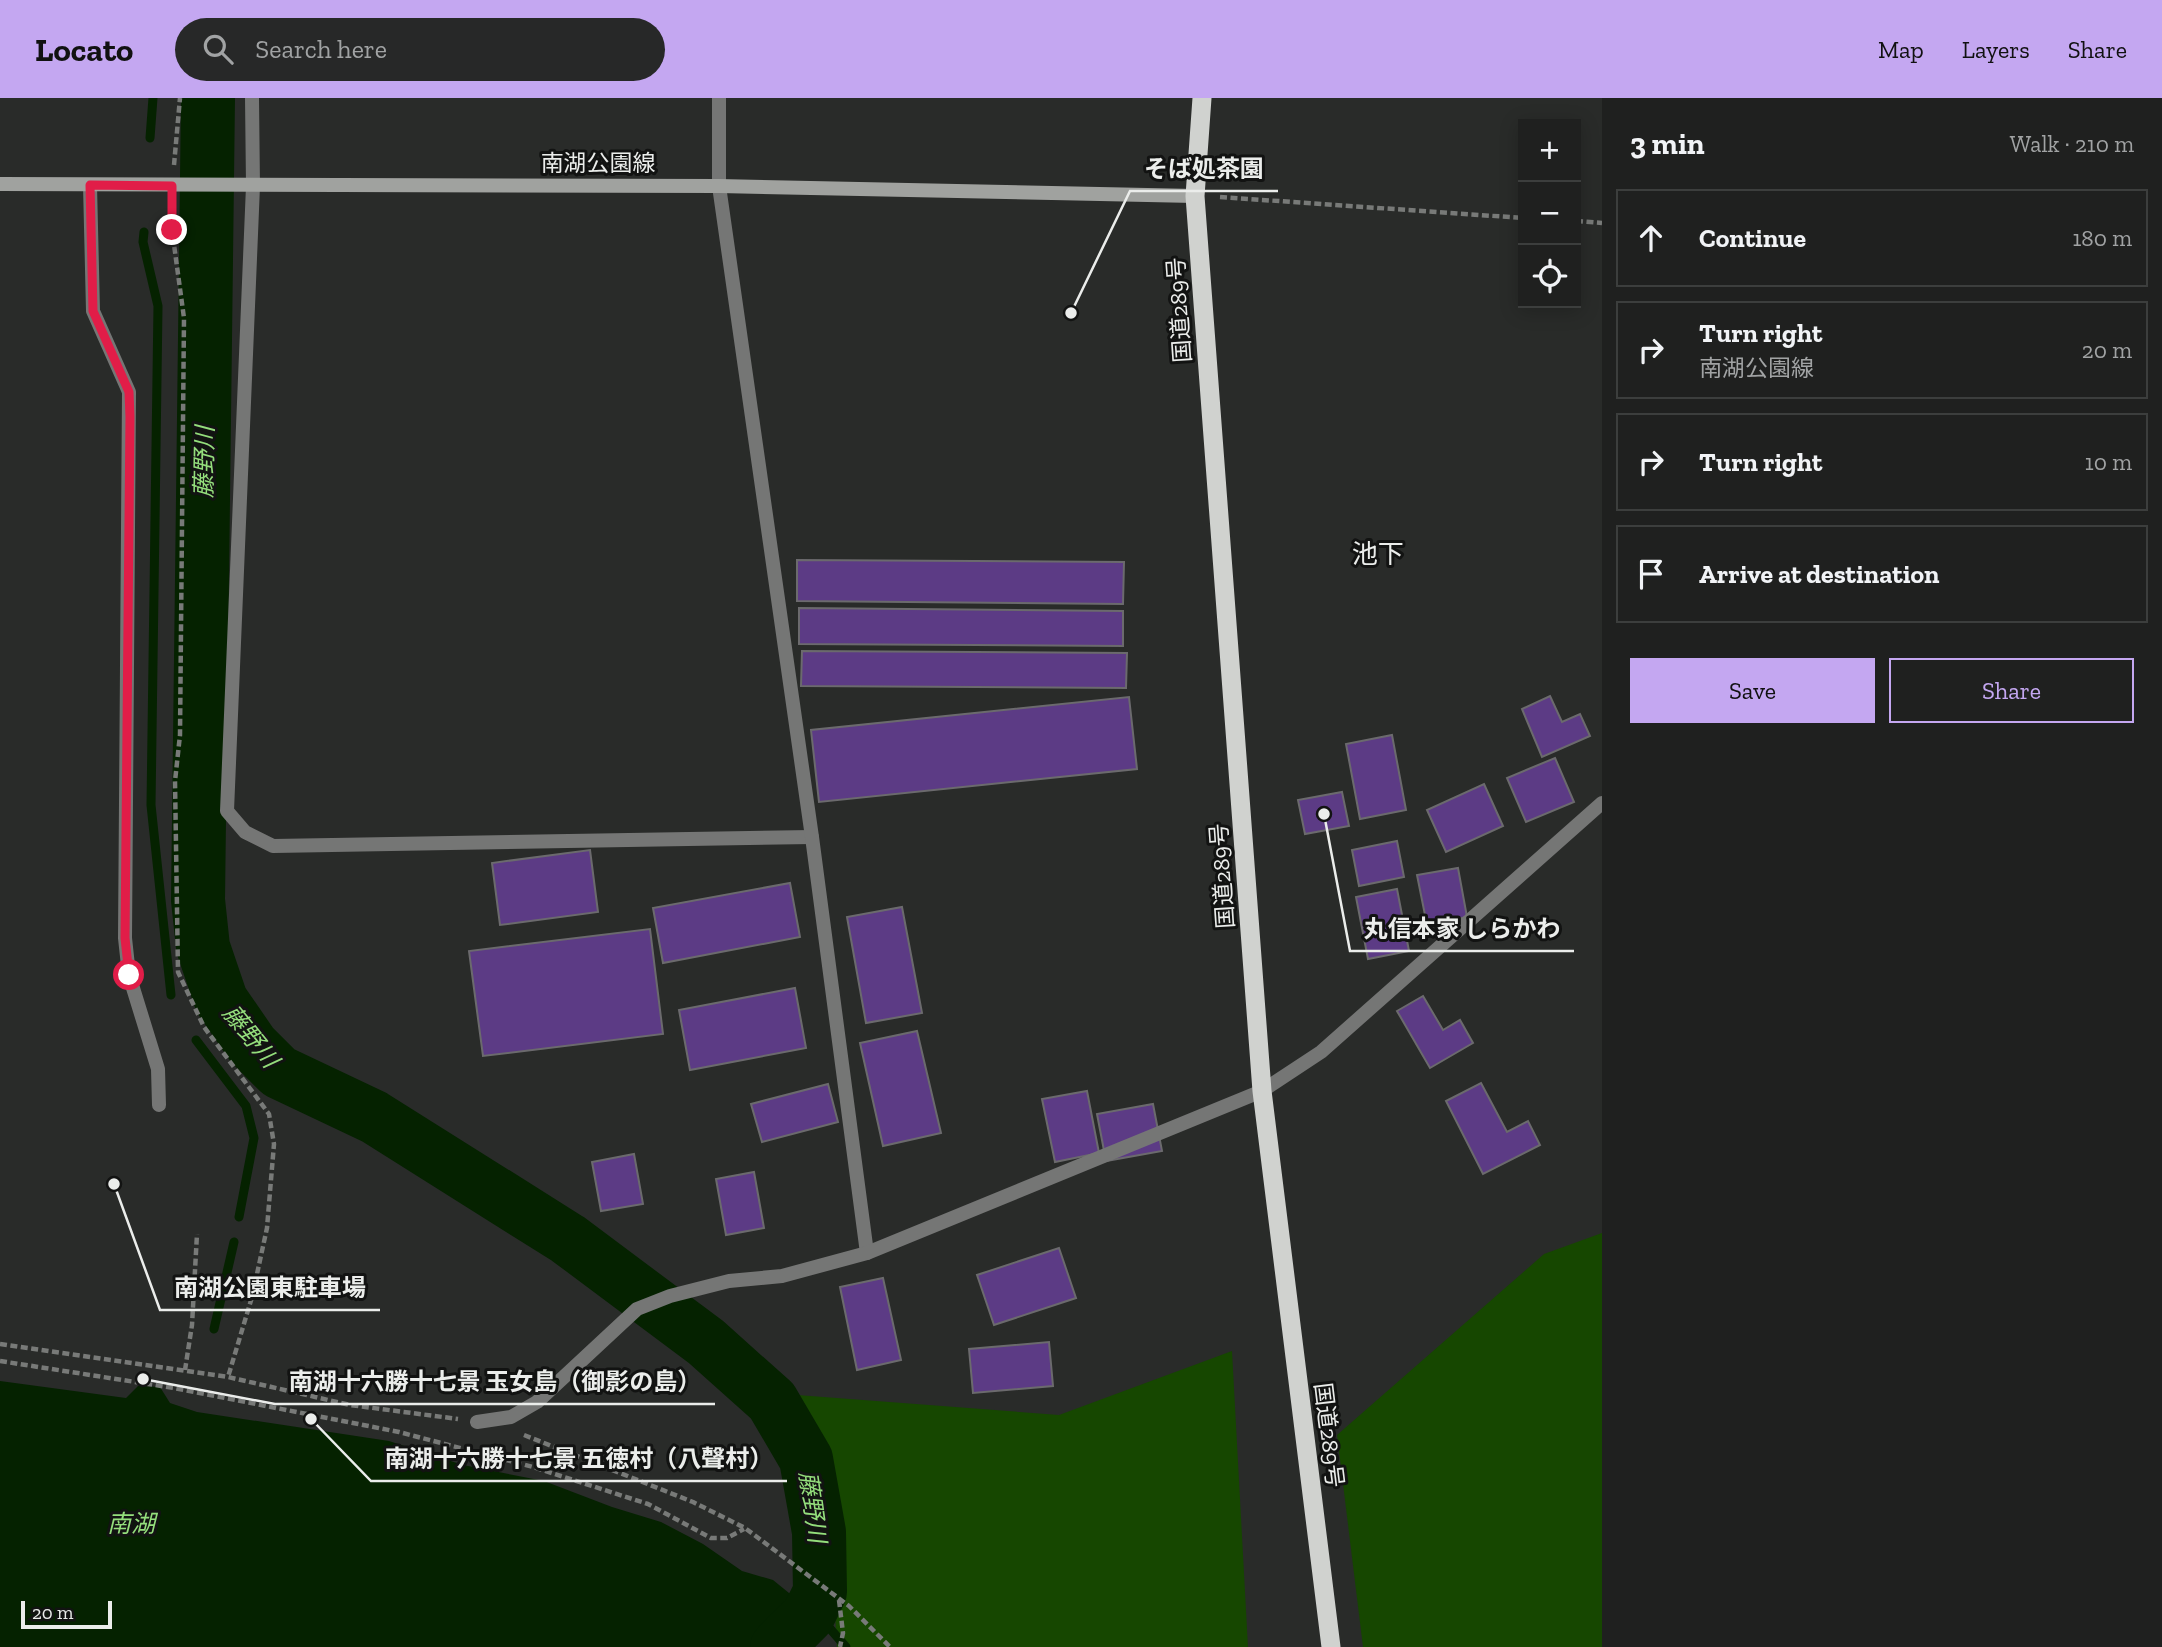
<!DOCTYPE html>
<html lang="en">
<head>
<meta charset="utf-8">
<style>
	body { margin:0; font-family:"Zilla Slab","Noto Sans JP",serif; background:#272828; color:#f1f3f6 }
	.controls { position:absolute; right:21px; top:21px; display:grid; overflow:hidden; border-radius:0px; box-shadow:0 4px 18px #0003 }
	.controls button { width:63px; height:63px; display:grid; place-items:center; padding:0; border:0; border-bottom:2px solid #3c3e3d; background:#1f201f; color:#f1f3f6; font:35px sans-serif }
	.scale { position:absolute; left:21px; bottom:18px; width:91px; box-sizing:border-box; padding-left:7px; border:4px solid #ebedeb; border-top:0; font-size:19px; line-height:24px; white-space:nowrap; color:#ebedeb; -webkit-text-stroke:5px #121312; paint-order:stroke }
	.stop { position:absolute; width:21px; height:21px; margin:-16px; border:5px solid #e11d48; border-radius:50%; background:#fff }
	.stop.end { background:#e11d48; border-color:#fff; box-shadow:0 2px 7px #0008 }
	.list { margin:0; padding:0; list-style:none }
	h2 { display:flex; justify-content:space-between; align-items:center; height:91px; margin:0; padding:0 28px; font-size:30px }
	h2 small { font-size:23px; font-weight:400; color:#a1a3a4 }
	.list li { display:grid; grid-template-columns:46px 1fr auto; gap:21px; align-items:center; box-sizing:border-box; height:98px; margin:0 14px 14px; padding:0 14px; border:2px solid #3c3e3d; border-radius:0px }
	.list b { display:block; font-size:26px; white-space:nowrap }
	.list p { margin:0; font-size:23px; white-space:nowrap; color:#a1a3a4 }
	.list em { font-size:23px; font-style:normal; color:#a1a3a4 }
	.actions { display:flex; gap:14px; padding:21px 28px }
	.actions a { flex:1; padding:16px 0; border:2px solid #c4a7f1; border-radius:0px; text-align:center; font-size:24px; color:#c4a7f1 }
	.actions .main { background:#c4a7f1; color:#111 }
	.icon { flex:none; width:38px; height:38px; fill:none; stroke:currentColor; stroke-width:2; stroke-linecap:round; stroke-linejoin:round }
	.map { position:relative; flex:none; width:1602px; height:1549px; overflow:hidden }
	header { display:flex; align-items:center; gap:42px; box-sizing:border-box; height:98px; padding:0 35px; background:#c4a7f1; color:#111 }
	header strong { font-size:33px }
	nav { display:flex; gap:38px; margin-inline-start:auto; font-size:24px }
	.search { width:490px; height:63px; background:#272828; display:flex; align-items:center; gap:18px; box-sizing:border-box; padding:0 24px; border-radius:38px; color:#a1a3a4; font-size:26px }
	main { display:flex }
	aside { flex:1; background:#1f201f }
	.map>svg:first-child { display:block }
	.green { fill:#164700 }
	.water { fill:#052200 }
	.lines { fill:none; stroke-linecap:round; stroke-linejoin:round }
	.stream { stroke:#052200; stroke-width:9 }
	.river { stroke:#052200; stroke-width:54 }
	.building { fill:#5c3b85; stroke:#6b6a6d; stroke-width:2 }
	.path { stroke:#787a78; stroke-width:4.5; stroke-dasharray:7 3.5; stroke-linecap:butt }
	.minor { stroke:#757675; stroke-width:14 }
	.secondary { stroke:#a0a29f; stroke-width:14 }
	.trunk { stroke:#d0d2cf; stroke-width:19 }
	.route { stroke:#e11d48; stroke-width:9 }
	.labels { text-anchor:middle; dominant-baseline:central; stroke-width:6; stroke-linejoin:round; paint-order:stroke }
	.street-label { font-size:23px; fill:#ebedeb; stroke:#121312 }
	.water-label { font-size:24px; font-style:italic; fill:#94de7c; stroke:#121312 }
	.quarter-label { font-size:26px; fill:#ebedeb; stroke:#121312 }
	.leader { fill:none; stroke:#ebedeb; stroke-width:2.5 }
	.callout-dot { fill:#ebedeb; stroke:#121312; stroke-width:2.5 }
	.callout-label { font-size:24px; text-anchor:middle; font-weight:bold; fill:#ebedeb; stroke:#121312; stroke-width:6; stroke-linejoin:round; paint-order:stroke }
</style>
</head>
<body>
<header>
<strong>Locato</strong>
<div class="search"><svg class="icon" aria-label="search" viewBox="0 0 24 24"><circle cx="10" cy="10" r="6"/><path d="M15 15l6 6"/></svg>Search here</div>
<nav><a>Map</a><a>Layers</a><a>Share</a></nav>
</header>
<main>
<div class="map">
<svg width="1602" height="1549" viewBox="0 0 1602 1549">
	<rect width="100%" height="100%" fill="#292b29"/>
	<g class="green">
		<path d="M1602,1135V1549H1363L1337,1337L1544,1156Z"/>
		<path d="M1232,1253L1248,1549H837L830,1437L771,1295L1059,1317Z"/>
	</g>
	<path class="water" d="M0,1283L126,1300L138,1288L160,1289L170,1305L197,1314L389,1343L463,1367L544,1383L612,1409L661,1424L703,1446L742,1473L773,1482L805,1508L814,1549H0Z"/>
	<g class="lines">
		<g class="stream">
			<path d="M150,40L153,0"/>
			<path d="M144,134L143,144L158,208L151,707L171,897"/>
			<path d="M196,942L246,1008L254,1040L239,1119"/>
			<path d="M214,1231L234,1144"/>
			<path d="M820,1494L819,1518L846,1549"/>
		</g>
		<path class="river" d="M208,0L198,802L203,849L221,902L252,947L279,974L374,1019L568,1141L706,1244L772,1303L806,1361L819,1434L820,1494L808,1518L777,1549"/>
	</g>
	<g class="building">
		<path d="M797,462L1124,464L1123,506L797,503Z"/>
		<path d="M799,510L1123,513V548L799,546Z"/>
		<path d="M802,553L1127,555L1126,590L801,588Z"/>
		<path d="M1550,598L1562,624L1580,616L1590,638L1542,659L1522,611Z"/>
		<path d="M1129,599L1137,671L819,704L811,632Z"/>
		<path d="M1392,637L1406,712L1360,721L1346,646Z"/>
		<path d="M1555,660L1574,704L1526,724L1507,680Z"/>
		<path d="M1484,686L1503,728L1446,754L1427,712Z"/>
		<path d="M1342,694L1349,728L1305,736L1298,702Z"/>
		<path d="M1397,743L1404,779L1359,788L1352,752Z"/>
		<path d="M590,752L598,814L500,827L492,765Z"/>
		<path d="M1458,770L1467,819L1427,827L1417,777Z"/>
		<path d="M790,785L800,839L663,865L653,810Z"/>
		<path d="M1397,791L1409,853L1368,861L1356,799Z"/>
		<path d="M902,809L922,915L866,925L847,819Z"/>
		<path d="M650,831L663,936L483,958L469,853Z"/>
		<path d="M795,890L806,950L690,972L679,912Z"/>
		<path d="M1423,898L1443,932L1460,922L1473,945L1430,970L1397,913Z"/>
		<path d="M917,933L941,1035L883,1048L860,945Z"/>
		<path d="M1481,985L1507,1034L1528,1023L1540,1047L1483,1076L1446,1003Z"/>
		<path d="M828,986L838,1024L762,1044L751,1006Z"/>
		<path d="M1087,993L1099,1055L1055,1064L1042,1001Z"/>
		<path d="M1153,1006L1162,1053L1106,1063L1097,1016Z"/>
		<path d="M634,1056L643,1106L601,1113L592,1064Z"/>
		<path d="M754,1074L764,1130L726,1137L716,1081Z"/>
		<path d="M1059,1150L1076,1200L994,1227L977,1177Z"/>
		<path d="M883,1180L901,1262L857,1272L840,1189Z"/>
		<path d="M1049,1244L1053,1288L973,1295L969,1251Z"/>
	</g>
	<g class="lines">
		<g class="path">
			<path d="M174,67L180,0"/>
			<path d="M1220,99L1523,120"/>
			<path d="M172,107V132L184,220L180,637L175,683L178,874L204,929L269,1016L274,1046L267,1130L252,1199L228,1279"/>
			<path d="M1576,123L1602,125"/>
			<path d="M0,1246L228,1279L350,1307L458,1321"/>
			<path d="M0,1263L174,1290L399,1334L533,1369L648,1406L711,1440H727L744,1431"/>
			<path d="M185,1272L192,1227L197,1136"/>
			<path d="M524,1337L693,1404L745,1430L849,1508L890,1549"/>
			<path d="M839,1502L843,1535L840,1549"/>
		</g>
		<g class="minor">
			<path d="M252,0L253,88L227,713L245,734L273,748L812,739"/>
			<path d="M719,0V88L812,739L867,1155"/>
			<path d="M90,87L93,213L129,294L125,840L129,877L158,971L159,1007"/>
			<path d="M477,1324L511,1319L537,1304L637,1211L670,1198L729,1183L782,1178L867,1155L1262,993L1321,954L1602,705"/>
		</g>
		<path class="secondary" d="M0,86L719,88L1195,98"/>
		<path class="trunk" d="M1202,0L1195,98L1262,993L1331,1549"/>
	</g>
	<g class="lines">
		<path class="route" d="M129,877L125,840L130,319L129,294L93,213L90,87L172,88V132"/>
	</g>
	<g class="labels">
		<g class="street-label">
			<text x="598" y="65">南湖公園線</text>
			<text transform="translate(1179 212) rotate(-94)">国道289号</text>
			<text transform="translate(1222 778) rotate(-94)">国道289号</text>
			<text transform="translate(1329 1337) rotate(83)">国道289号</text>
		</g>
		<g class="water-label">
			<text transform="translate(204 364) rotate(-89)">藤野川</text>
			<text transform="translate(251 938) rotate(51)">藤野川</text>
			<text transform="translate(813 1409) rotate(82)">藤野川</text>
			<text x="131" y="1425">南湖</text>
		</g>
		<g class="quarter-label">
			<text x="1378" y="456">池下</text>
		</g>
	</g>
	<path class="leader" d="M1071 215L1130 93H1278M1324 716L1350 853H1574M114 1086L160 1212H380M143 1281L275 1306H715M311 1321L371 1383H787"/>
	<g class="callout-dot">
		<circle cx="1071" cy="215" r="7"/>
		<circle cx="1324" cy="716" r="7"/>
		<circle cx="114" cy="1086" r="7"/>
		<circle cx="143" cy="1281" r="7"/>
		<circle cx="311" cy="1321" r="7"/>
	</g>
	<g class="callout-label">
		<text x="1204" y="79">そば処茶園</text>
		<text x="1462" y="839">丸信本家 しらかわ</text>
		<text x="270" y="1198">南湖公園東駐車場</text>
		<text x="495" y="1292">南湖十六勝十七景 玉女島（御影の島）</text>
		<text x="579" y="1369">南湖十六勝十七景 五徳村（八聲村）</text>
	</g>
</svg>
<div class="controls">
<button>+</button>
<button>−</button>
<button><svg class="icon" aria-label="locate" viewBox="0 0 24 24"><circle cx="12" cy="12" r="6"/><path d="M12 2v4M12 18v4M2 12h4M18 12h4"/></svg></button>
</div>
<div class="scale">20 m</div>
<div class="stop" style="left:129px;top:877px"></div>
<div class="stop end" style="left:172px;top:132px"></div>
</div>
<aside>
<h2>3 min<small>Walk · 210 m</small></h2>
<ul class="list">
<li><svg class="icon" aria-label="ahead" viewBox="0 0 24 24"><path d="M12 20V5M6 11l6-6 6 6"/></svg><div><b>Continue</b></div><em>180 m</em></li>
<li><svg class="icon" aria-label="right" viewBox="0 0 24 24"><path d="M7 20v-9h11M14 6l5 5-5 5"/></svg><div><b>Turn right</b><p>南湖公園線</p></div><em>20 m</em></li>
<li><svg class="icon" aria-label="right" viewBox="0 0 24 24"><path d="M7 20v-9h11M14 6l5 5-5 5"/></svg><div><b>Turn right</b></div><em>10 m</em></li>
<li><svg class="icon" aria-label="arrive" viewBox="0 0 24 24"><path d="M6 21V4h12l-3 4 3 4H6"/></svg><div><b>Arrive at destination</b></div></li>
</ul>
<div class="actions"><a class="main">Save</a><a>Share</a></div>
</aside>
</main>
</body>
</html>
